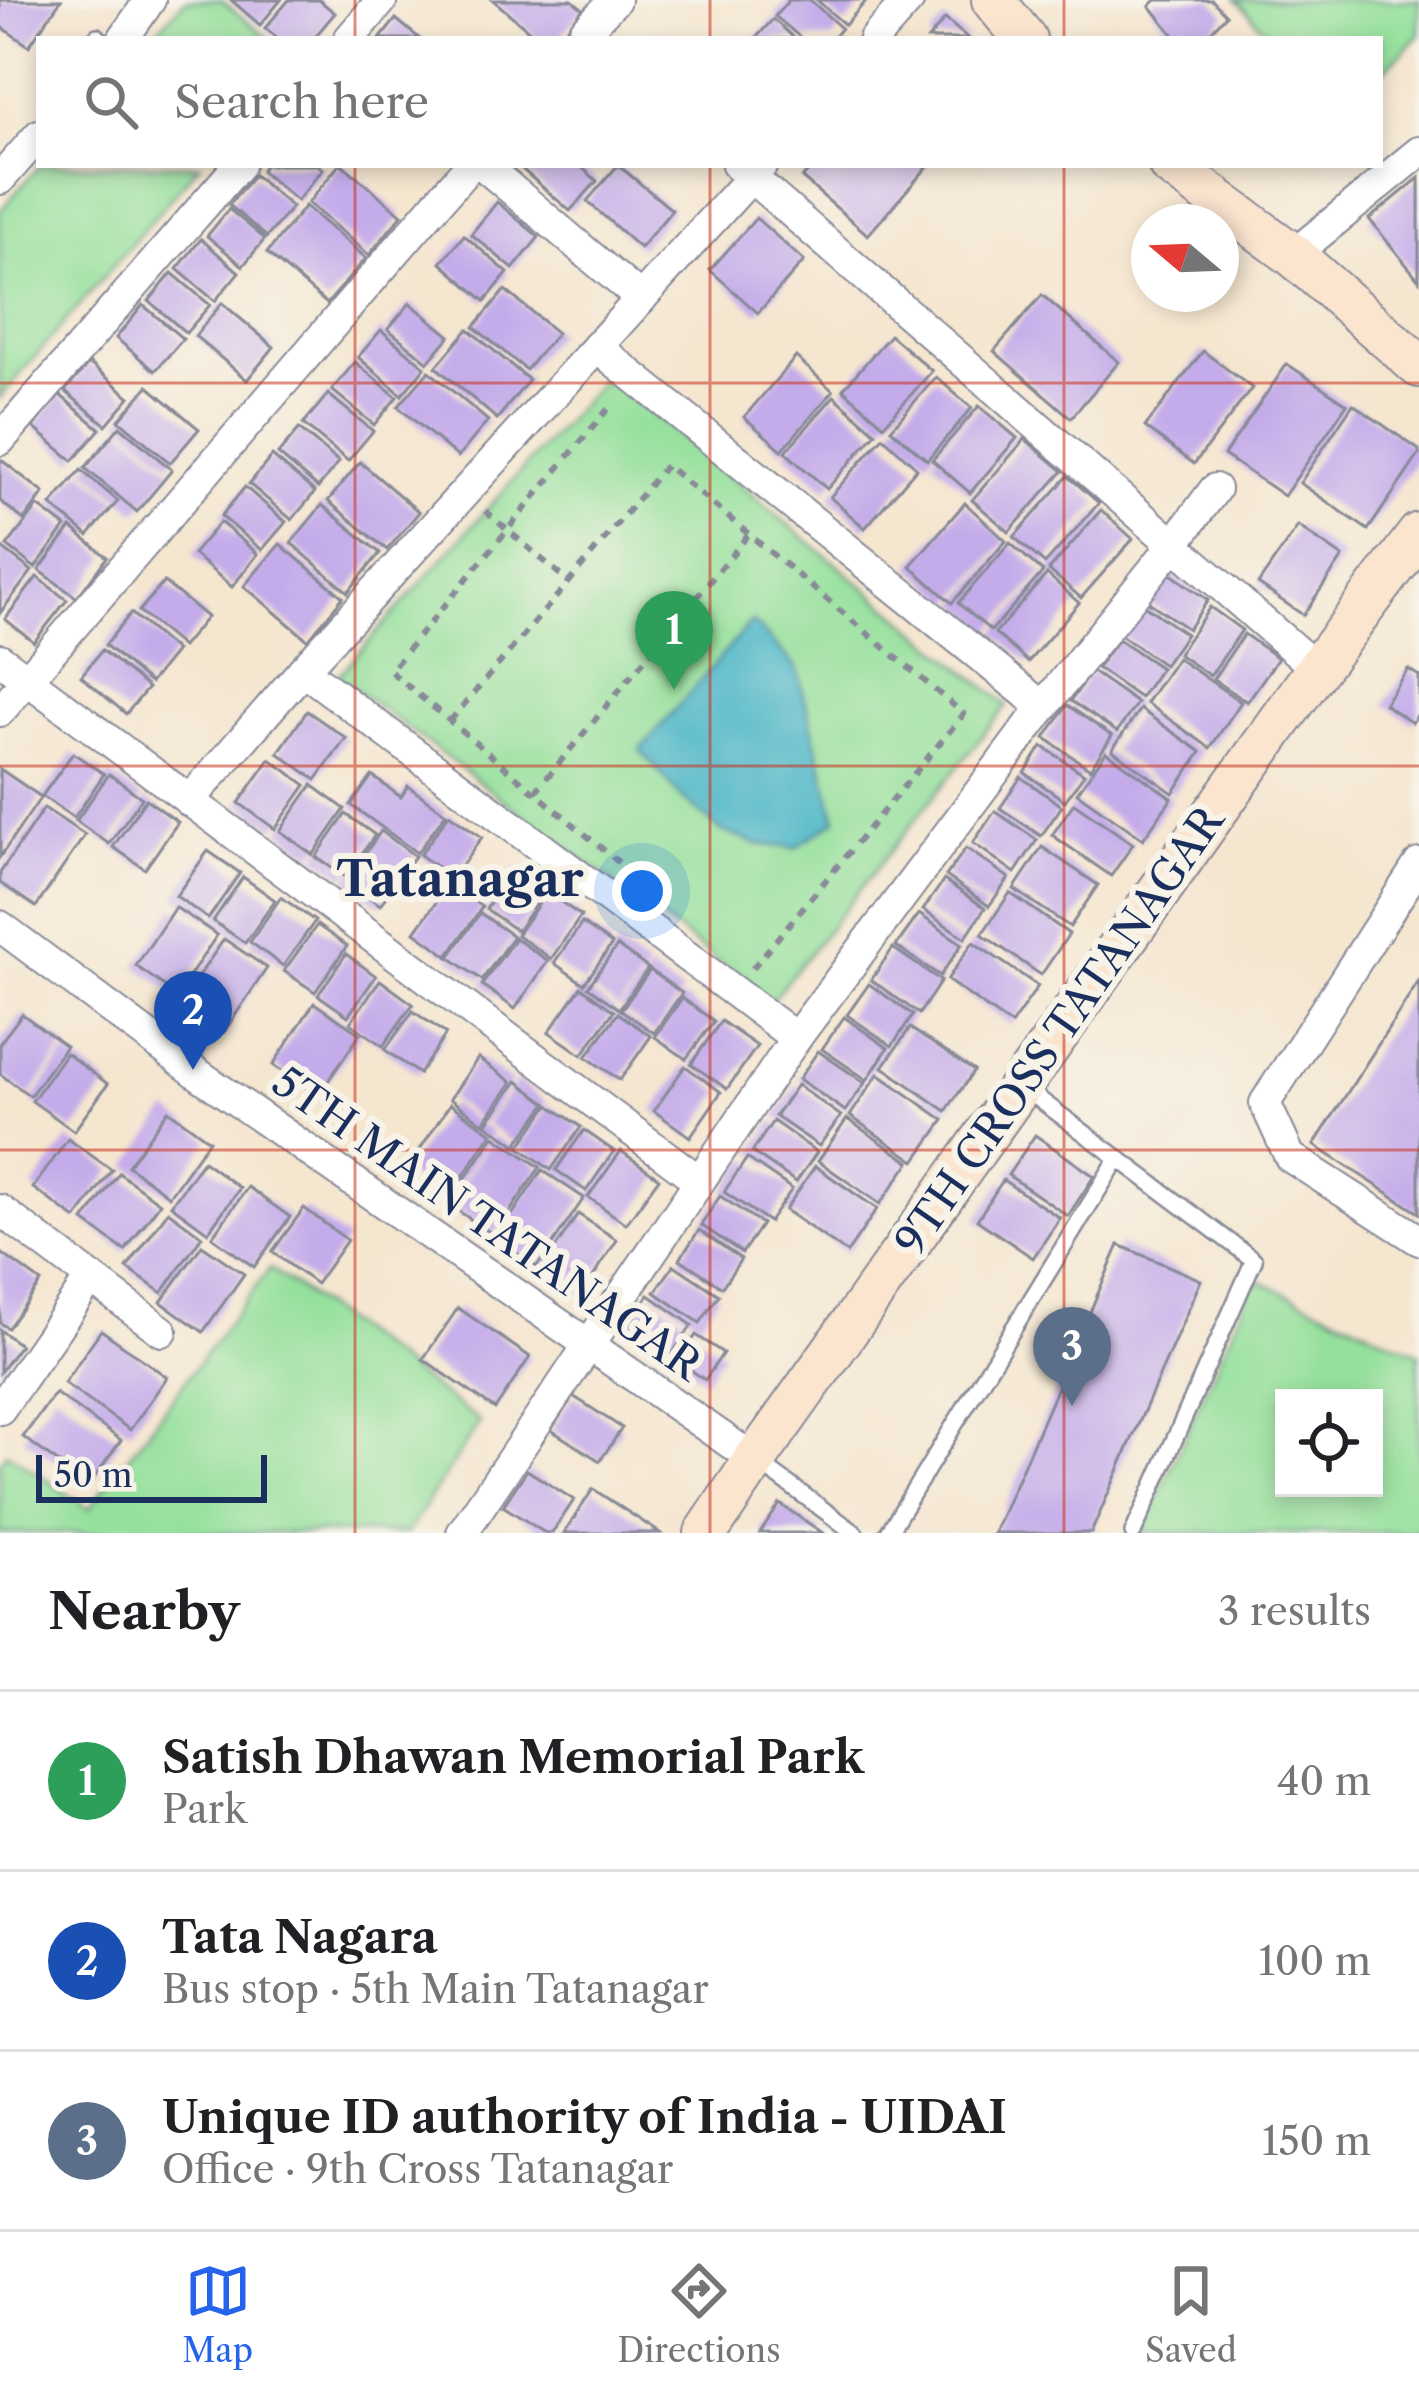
<!DOCTYPE html>
<html lang="en">
<head>
<meta charset="utf-8">
<style>
	body { margin:0; font-family:"Libre Caslon Text",serif; background:#f2f2f2; color:#202124 }
	.controls { position:absolute; right:36px; bottom:36px; display:grid; overflow:hidden; border-radius:0px; box-shadow:0 6px 18px #0003 }
	.controls button { width:108px; height:108px; display:grid; place-items:center; padding:0; border:0; border-bottom:3px solid #e0e0e0; background:#fff; color:#202124; font:60px sans-serif }
	.compass { position:absolute; left:1131px; top:204px; width:108px; height:108px; border-radius:50%; background:#fff; box-shadow:0 6px 18px #0003; rotate:289deg }
	.scale { position:absolute; left:36px; bottom:30px; width:231px; box-sizing:border-box; padding-left:12px; border:6px solid #1b2f5e; border-top:0; font-size:33px; line-height:42px; white-space:nowrap; color:#1b2f5e; -webkit-text-stroke:9px #f7f3e8; paint-order:stroke }
	.you { position:absolute; left:642px; top:891px; width:42px; height:42px; margin:-30px; border:9px solid #fff; border-radius:50%; background:#1a73e8; box-shadow:0 0 0 18px #1a73e833 }
	.badge { display:grid; place-items:center; width:78px; height:78px; border-radius:50%; background:#2563eb; color:#fff; font-size:39px; font-weight:700 }
	.pin { position:absolute; translate:-50% -99px; filter:drop-shadow(0 3px 6px #0008) }
	.pin::after { content:''; position:absolute; top:63px; width:42px; height:36px; background:inherit; clip-path:polygon(0 0,100% 0,50% 100%) }
	.list { margin:0; padding:0; list-style:none }
	h2 { display:flex; justify-content:space-between; align-items:center; height:156px; margin:0; padding:0 48px; font-size:51px }
	h2 small { font-size:39px; font-weight:400; color:#757577 }
	.list li { display:grid; grid-template-columns:78px 1fr auto; gap:36px; align-items:center; box-sizing:border-box; height:180px; padding:0 48px; border-top:3px solid #e0e0e0 }
	.list b { display:block; font-size:45px; white-space:nowrap }
	.list p { margin:0; font-size:39px; white-space:nowrap; color:#757577 }
	.list em { font-size:39px; font-style:normal; color:#757577 }
	.icon { flex:none; width:66px; height:66px; fill:none; stroke:currentColor; stroke-width:2; stroke-linecap:round; stroke-linejoin:round }
	.map { position:relative; flex:none; width:1419px; height:1533px; overflow:hidden }
	.search { position:absolute; background:#fff; box-shadow:0 6px 18px #0003; left:36px; right:36px; top:36px; height:132px; display:flex; align-items:center; gap:30px; box-sizing:border-box; padding:0 42px; border-radius:0px; color:#757577; font-size:45px }
	.sheet { height:696px; background:#fff }
	nav { display:flex; justify-content:space-around; align-items:center; box-sizing:border-box; height:168px; border-top:3px solid #e0e0e0; background:#fff; font-size:33px; color:#757577 }
	nav a { display:grid; justify-items:center; gap:6px }
	nav .on { color:#2563eb }
	.map>svg:first-child { display:block }
	.green { fill:#95e09c; stroke:#58887d; stroke-width:3; fill-rule:evenodd }
	.water { fill:#4ab6c7; stroke:#327292; stroke-width:3 }
	.building { fill:#c4acea }
	.lines { fill:none; stroke-linecap:round; stroke-linejoin:round }
	.lane-casing { stroke:#888a97; stroke-width:20 }
	.street-casing { stroke:#888a97; stroke-width:34 }
	.secondary-casing { stroke:#888a97; stroke-width:46 }
	.path { stroke:#888a97; stroke-width:6; stroke-dasharray:9 9; stroke-linecap:butt }
	.lane { stroke:#fff; stroke-width:15 }
	.street { stroke:#fff; stroke-width:30 }
	.secondary { stroke:#fbe5cf; stroke-width:42 }
	.grid { fill:none; stroke:#c8321e; stroke-width:3; stroke-opacity:0.55 }
	.labels { text-anchor:middle; dominant-baseline:central; stroke-width:12; stroke-linejoin:round; paint-order:stroke }
	.street-label { font-size:42px; fill:#1b2f5e; stroke:#f7f3e8 }
	.quarter-label { font-size:48px; font-weight:bold; fill:#1b2f5e; stroke:#f7f3e8 }
</style>
</head>
<body>
<div class="map">
<svg width="1419" height="1533" viewBox="0 0 1419 1533">
	<rect width="100%" height="100%" fill="#f7f3e8"/>
	<filter id="ink" filterUnits="userSpaceOnUse"><feTurbulence type="fractalNoise" baseFrequency=".00833" numOctaves="2"/><feDisplacementMap in="SourceGraphic" scale="24" xChannelSelector="R" yChannelSelector="G"/><feConvolveMatrix kernelMatrix="1 2 1 2 8 2 1 2 1" color-interpolation-filters="sRGB"/></filter>
	<filter id="wash" filterUnits="userSpaceOnUse"><feTurbulence type="fractalNoise" baseFrequency=".004" numOctaves="4" result="noise"/><feDisplacementMap in="SourceGraphic" scale="48" xChannelSelector="R" yChannelSelector="G"/><feGaussianBlur stdDeviation="2.7" result="paint"/><feColorMatrix in="noise" values="0 0 0 0 0 0 0 0 0 0 0 0 0 0 0 0 0 1.4 0 .05"/><feComposite in="paint" operator="in"/></filter>
	<g filter="url(#wash)">
		<rect width="100%" height="100%" fill="#f5e6d0"/>
		<g class="green">
			<path d="M185,0H221L269,39H150Z"/>
			<path d="M1236,0H1419V36L1380,74V39H1274Z"/>
			<path d="M40,165H199L0,398V211Z"/>
			<path d="M607,375L1007,705L771,1001L338,676Z"/>
			<path d="M270,1268L480,1422L407,1533H0V1463L7,1452L89,1509Z"/>
			<path d="M1255,1279L1419,1353V1533H1142ZM1284,1398H1374V1488H1284Z"/>
		</g>
		<path class="water" d="M752,621L797,668L836,820L795,848L755,844L720,830L681,797L640,750Z"/>
		<g id="blocks">
			<g class="building">
				<path d="M0,0H61L29,46L0,26Z"/>
				<path d="M231,0H281L260,25Z"/>
				<path d="M289,0H319L335,13L313,39H279L265,28Z"/>
				<path d="M493,0H572L583,9L558,39H539Z"/>
				<path d="M789,0H810L841,28L832,39H802L775,16Z"/>
				<path d="M817,0H867L845,25Z"/>
				<path d="M1156,0H1212L1226,15L1204,39H1177L1150,6Z"/>
				<path d="M396,19L420,39H380Z"/>
				<path d="M773,19L795,39H755Z"/>
				<path d="M945,19L969,39H928Z"/>
				<path d="M265,165H318L323,169L297,201L261,171Z"/>
				<path d="M339,165H343L402,215L369,255L308,203Z"/>
				<path d="M527,165H579L597,181L570,211L523,170Z"/>
				<path d="M618,165L672,210L640,248L587,201Z"/>
				<path d="M813,165H929L868,235L802,178Z"/>
				<path d="M254,175L292,207L267,237L229,205Z"/>
				<path d="M1419,178V280L1369,219Z"/>
				<path d="M497,202L539,237L513,269L471,234Z"/>
				<path d="M305,206L366,258L327,304L267,253Z"/>
				<path d="M229,209L265,239L243,266L207,236Z"/>
				<path d="M756,218L804,261L758,313L710,270Z"/>
				<path d="M464,235L508,273L485,301L441,263Z"/>
				<path d="M201,239L239,272L215,301L177,269Z"/>
				<path d="M172,273L210,305L186,333L149,301Z"/>
				<path d="M505,290L557,333L526,370L474,327Z"/>
				<path d="M1042,295L1119,362L1071,418L994,351Z"/>
				<path d="M222,303L274,347L247,380L195,336Z"/>
				<path d="M410,303L450,336L428,362L388,329Z"/>
				<path d="M143,305L183,339L155,371L116,338Z"/>
				<path d="M468,329L529,380L497,419L436,367Z"/>
				<path d="M381,330L425,367L402,395L358,357Z"/>
				<path d="M890,335L932,371L884,425L843,389Z"/>
				<path d="M1203,351L1252,388L1194,464L1145,427Z"/>
				<path d="M796,357L833,391L782,450L744,417Z"/>
				<path d="M355,362L397,397L374,425L332,390Z"/>
				<path d="M89,363L130,397L106,425L65,391Z"/>
				<path d="M1287,364L1347,404L1284,496L1224,455Z"/>
				<path d="M429,371L488,421L458,457L398,407Z"/>
				<path d="M936,377L972,408L927,460L891,429Z"/>
				<path d="M148,386L199,429L170,463L119,420Z"/>
				<path d="M328,394L373,431L348,461L303,424Z"/>
				<path d="M60,395L100,429L73,461L33,427Z"/>
				<path d="M834,396L876,433L827,489L785,452Z"/>
				<path d="M1353,404L1419,450V455L1368,530L1300,483Z"/>
				<path d="M979,406L1017,438L970,493L932,460Z"/>
				<path d="M120,426L172,470L137,512L85,468Z"/>
				<path d="M299,429L339,462L318,488L278,454Z"/>
				<path d="M883,437L917,468L865,528L830,497Z"/>
				<path d="M1025,439L1063,471L1009,532L972,500Z"/>
				<path d="M272,456L315,492L292,520L249,484Z"/>
				<path d="M0,459L44,493L24,520L0,501Z"/>
				<path d="M360,462L419,512L387,550L328,501Z"/>
				<path d="M81,470L118,501L88,536L51,505Z"/>
				<path d="M1068,476L1099,503L1045,564L1014,537Z"/>
				<path d="M245,487L286,522L262,550L221,516Z"/>
				<path d="M965,503L1006,541L952,603L910,566Z"/>
				<path d="M322,505L380,553L348,592L291,543Z"/>
				<path d="M38,506L66,527L35,568L7,546Z"/>
				<path d="M1101,510L1133,539L1081,598L1049,570Z"/>
				<path d="M220,522L258,554L232,587L193,554Z"/>
				<path d="M1298,526L1343,557L1303,615L1258,584Z"/>
				<path d="M71,528L107,557L77,598L39,570Z"/>
				<path d="M1010,543L1043,572L991,631L958,603Z"/>
				<path d="M280,544L343,597L308,640L244,586Z"/>
				<path d="M2,548L32,571L0,613V550Z"/>
				<path d="M1168,572L1208,600L1188,629L1147,601Z"/>
				<path d="M1047,574L1079,603L1028,662L995,633Z"/>
				<path d="M37,577L67,600L34,642L5,619Z"/>
				<path d="M164,582L207,617L182,647L139,611Z"/>
				<path d="M1141,603L1186,634L1164,665L1119,634Z"/>
				<path d="M1210,607L1242,630L1210,676L1178,654Z"/>
				<path d="M131,613L176,651L150,683L105,645Z"/>
				<path d="M1244,634L1278,658L1247,702L1213,679Z"/>
				<path d="M1118,639L1161,668L1140,698L1097,668Z"/>
				<path d="M102,650L148,688L126,714L81,676Z"/>
				<path d="M1177,658L1241,702L1210,748L1146,703Z"/>
				<path d="M1408,669L1419,676V712L1412,723L1384,704Z"/>
				<path d="M1091,671L1137,703L1117,732L1071,701Z"/>
				<path d="M1067,705L1112,736L1090,769L1045,738Z"/>
				<path d="M1140,709L1201,752L1173,793L1112,750Z"/>
				<path d="M307,711L346,738L316,780L278,753Z"/>
				<path d="M1042,746L1084,774L1065,801L1025,773Z"/>
				<path d="M1106,752L1172,798L1143,839L1077,793Z"/>
				<path d="M73,753L104,774L74,818L42,796Z"/>
				<path d="M270,759L306,785L275,829L239,803Z"/>
				<path d="M0,769L41,797L0,857Z"/>
				<path d="M109,774L142,798L109,844L76,821Z"/>
				<path d="M372,776L401,797L408,786L446,813L417,853L351,805Z"/>
				<path d="M1021,777L1062,806L1041,836L1000,808Z"/>
				<path d="M312,785L345,809L313,855L280,831Z"/>
				<path d="M146,799L178,822L145,869L113,847Z"/>
				<path d="M1074,803L1133,844L1111,876L1052,835Z"/>
				<path d="M44,808L85,835L36,907L0,883V873Z"/>
				<path d="M995,811L1037,840L1015,873L973,843Z"/>
				<path d="M346,814L375,835L345,877L316,857Z"/>
				<path d="M449,814L482,837L453,878L420,855Z"/>
				<path d="M381,831L415,856L380,905L346,881Z"/>
				<path d="M1042,847L1098,885L1070,927L1014,889Z"/>
				<path d="M966,848L1009,878L989,906L946,876Z"/>
				<path d="M208,851L240,873L208,919L176,896Z"/>
				<path d="M516,867L546,889L517,931L486,909Z"/>
				<path d="M243,877L275,900L245,943L213,921Z"/>
				<path d="M944,880L985,908L965,938L923,910Z"/>
				<path d="M450,883L482,907L448,956L415,932Z"/>
				<path d="M547,892L581,916L551,959L517,935Z"/>
				<path d="M1010,893L1069,934L1041,975L982,934Z"/>
				<path d="M281,897L315,921L283,966L250,942Z"/>
				<path d="M175,907L217,935L177,995L136,966Z"/>
				<path d="M480,913L513,936L482,980L449,957Z"/>
				<path d="M919,914L962,944L940,976L896,946Z"/>
				<path d="M582,923L612,944L584,984L554,963Z"/>
				<path d="M317,925L347,946L315,992L284,971Z"/>
				<path d="M515,938L548,961L515,1009L482,985Z"/>
				<path d="M224,939L267,968L224,1032L181,1002Z"/>
				<path d="M973,942L1038,986L1011,1025L947,980Z"/>
				<path d="M617,946L648,968L619,1009L588,987Z"/>
				<path d="M893,948L941,981L919,1014L871,980Z"/>
				<path d="M346,954L376,976L348,1016L318,995Z"/>
				<path d="M650,970L682,993L654,1033L621,1010Z"/>
				<path d="M380,980L413,1004L383,1046L350,1023Z"/>
				<path d="M1419,981V1213L1314,1145Z"/>
				<path d="M869,984L913,1015L892,1046L847,1015Z"/>
				<path d="M581,987L614,1011L582,1055L549,1032Z"/>
				<path d="M682,998L714,1021L686,1059L655,1037Z"/>
				<path d="M314,1003L360,1034L318,1096L273,1065Z"/>
				<path d="M413,1011L446,1034L419,1074L385,1050Z"/>
				<path d="M618,1013L651,1036L620,1080L586,1057Z"/>
				<path d="M22,1014L66,1046L30,1096L0,1074V1043Z"/>
				<path d="M844,1017L888,1048L867,1080L822,1049Z"/>
				<path d="M721,1021L757,1046L727,1089L691,1064Z"/>
				<path d="M910,1028L974,1071L946,1111L883,1067Z"/>
				<path d="M818,1051L865,1083L845,1111L799,1079Z"/>
				<path d="M66,1053L108,1084L74,1131L32,1101Z"/>
				<path d="M478,1058L512,1082L483,1123L450,1099Z"/>
				<path d="M685,1066L721,1092L690,1137L654,1111Z"/>
				<path d="M878,1074L944,1120L915,1161L850,1116Z"/>
				<path d="M517,1081L547,1103L516,1145L486,1124Z"/>
				<path d="M797,1085L841,1116L819,1146L775,1116Z"/>
				<path d="M450,1104L492,1133L447,1200L405,1172Z"/>
				<path d="M549,1105L581,1127L551,1170L519,1147Z"/>
				<path d="M168,1110L209,1140L169,1196L128,1166Z"/>
				<path d="M847,1119L910,1162L880,1204L818,1161Z"/>
				<path d="M773,1121L817,1152L796,1182L752,1152Z"/>
				<path d="M584,1130L614,1151L586,1191L556,1170Z"/>
				<path d="M1035,1135L1094,1176L1068,1216L1008,1175Z"/>
				<path d="M494,1136L540,1167L494,1235L448,1204Z"/>
				<path d="M68,1139L112,1170L76,1219L33,1188Z"/>
				<path d="M621,1151L659,1178L626,1224L588,1197Z"/>
				<path d="M747,1158L792,1189L769,1222L724,1192Z"/>
				<path d="M203,1161L240,1188L208,1232L171,1205Z"/>
				<path d="M815,1166L877,1209L847,1253L785,1210Z"/>
				<path d="M542,1170L584,1198L537,1267L496,1239Z"/>
				<path d="M119,1173L160,1203L125,1251L84,1221Z"/>
				<path d="M1003,1180L1060,1218L1033,1258L977,1220Z"/>
				<path d="M248,1187L290,1217L254,1267L212,1237Z"/>
				<path d="M720,1196L762,1224L742,1253L701,1225Z"/>
				<path d="M304,1208L347,1240L316,1284L272,1252Z"/>
				<path d="M168,1211L202,1236L162,1293L127,1268Z"/>
				<path d="M578,1214L617,1240L580,1297L541,1270Z"/>
				<path d="M699,1230L741,1259L722,1287L680,1259Z"/>
				<path d="M202,1245L244,1274L203,1332L161,1302Z"/>
				<path d="M1119,1245L1201,1280L1091,1533H994Z"/>
				<path d="M0,1252L41,1282L8,1328L0,1323Z"/>
				<path d="M674,1265L719,1295L700,1323L655,1292Z"/>
				<path d="M649,1295L692,1325L669,1358L626,1328Z"/>
				<path d="M458,1308L530,1357L495,1409L423,1359Z"/>
				<path d="M0,1330L20,1345L0,1372Z"/>
				<path d="M101,1330L167,1377L130,1430L64,1383Z"/>
				<path d="M696,1335L723,1353L705,1380L678,1361Z"/>
				<path d="M55,1393L121,1440L89,1485L23,1437Z"/>
				<path d="M573,1396L622,1428L600,1461L551,1430Z"/>
				<path d="M527,1470L574,1500L552,1533H545L503,1506Z"/>
				<path d="M593,1489L660,1533H564Z"/>
				<path d="M780,1504L823,1533H760Z"/>
			</g>
		</g>
	</g>
	<g filter="url(#ink)">
		<use href="#blocks" fill-opacity="0" stroke="#888a97" stroke-width="3"/>
		<g class="lines">
			<g class="lane-casing">
				<g id="lane">
					<path d="M97,36L100,39"/>
					<path d="M1023,1087L1254,1260L1133,1533"/>
					<path d="M757,1461L855,1533"/>
					<path d="M888,1533L1118,1158"/>
				</g>
			</g>
			<g class="street-casing">
				<g id="street">
					<path d="M123,39L150,0"/>
					<path d="M349,39L382,0"/>
					<path d="M592,39L584,32L615,0"/>
					<path d="M874,39L909,0"/>
					<path d="M483,165L641,299"/>
					<path d="M737,165L1317,669"/>
					<path d="M0,179L39,135"/>
					<path d="M1293,255L1419,152"/>
					<path d="M597,347L762,165"/>
					<path d="M0,440L239,165"/>
					<path d="M0,659L698,1180"/>
					<path d="M303,670L796,1038"/>
					<path d="M0,711L470,165"/>
					<path d="M189,801L303,670L597,347L1043,707"/>
					<path d="M1419,864L1265,1103L1290,1157L1419,1240"/>
					<path d="M0,926L201,1076L755,1460"/>
					<path d="M0,1210L162,1331"/>
					<path d="M0,1409L91,1278"/>
					<path d="M462,1533L796,1038L1043,707L1174,544L1215,489"/>
				</g>
			</g>
			<g class="secondary-casing">
				<g id="secondary">
					<path d="M993,0L1025,39"/>
					<path d="M1170,165L1293,255L1419,366"/>
					<path d="M706,1533L755,1460L1317,669L1419,534"/>
				</g>
			</g>
			<g class="path">
				<path d="M608,409L390,671L641,881"/>
				<path d="M485,511L569,582L666,465L964,714L751,970"/>
				<path d="M450,721L569,582"/>
				<path d="M535,792L749,534"/>
			</g>
			<use href="#lane" class="lane"/>
			<use href="#street" class="street"/>
			<use href="#secondary" class="secondary"/>
		</g>
	</g>
	<path class="grid" d="M355,0V39M710,0V39M1064,0V39M355,165V1533M710,165V1533M1064,165V1533M0,383H1419M0,766H1419M0,1150H1419"/>
	<g class="labels">
		<g class="street-label">
			<text transform="translate(1059 1031) rotate(-55)">9TH CROSS TATANAGAR</text>
			<text transform="translate(487 1223) rotate(35)">5TH MAIN TATANAGAR</text>
		</g>
		<g class="quarter-label">
			<text x="460" y="878">Tatanagar</text>
		</g>
	</g>
</svg>
<div class="controls">
<button><svg class="icon" aria-label="locate" viewBox="0 0 24 24"><circle cx="12" cy="12" r="6"/><path d="M12 2v4M12 18v4M2 12h4M18 12h4"/></svg></button>
</div>
<svg class="compass" viewBox="-18 -18 36 36"><path d="M0-13l5 13h-10z" fill="#e53935"/><path d="M0 13l5-13h-10z" fill="#757577"/></svg>
<div class="scale">50 m</div>
<div class="you"></div>
<div class="pin badge" style="left:674px;top:690px;background:#2e9e5b">1</div>
<div class="pin badge" style="left:193px;top:1070px;background:#1a4fb4">2</div>
<div class="pin badge" style="left:1072px;top:1406px;background:#5c6f8a">3</div>
<div class="search"><svg class="icon" aria-label="search" viewBox="0 0 24 24"><circle cx="10" cy="10" r="6"/><path d="M15 15l6 6"/></svg>Search here</div>
</div>
<section class="sheet">
<h2>Nearby<small>3 results</small></h2>
<ul class="list">
<li><span class="badge" style="background:#2e9e5b">1</span><div><b>Satish Dhawan Memorial Park</b><p>Park</p></div><em>40 m</em></li>
<li><span class="badge" style="background:#1a4fb4">2</span><div><b>Tata Nagara</b><p>Bus stop · 5th Main Tatanagar</p></div><em>100 m</em></li>
<li><span class="badge" style="background:#5c6f8a">3</span><div><b>Unique ID authority of India - UIDAI</b><p>Office · 9th Cross Tatanagar</p></div><em>150 m</em></li>
</ul>
</section>
<nav>
<a class="on"><svg class="icon" aria-label="map" viewBox="0 0 24 24"><path d="M3 6l6-2 6 2 6-2v14l-6 2-6-2-6 2zM9 4v14M15 6v14"/></svg>Map</a>
<a><svg class="icon" aria-label="directions" viewBox="0 0 24 24"><path d="M12 3l9 9-9 9-9-9zM9 14v-3h6M13 9l2 2-2 2"/></svg>Directions</a>
<a><svg class="icon" aria-label="saved" viewBox="0 0 24 24"><path d="M7 4h10v16l-5-4-5 4z"/></svg>Saved</a>
</nav>
</body>
</html>
